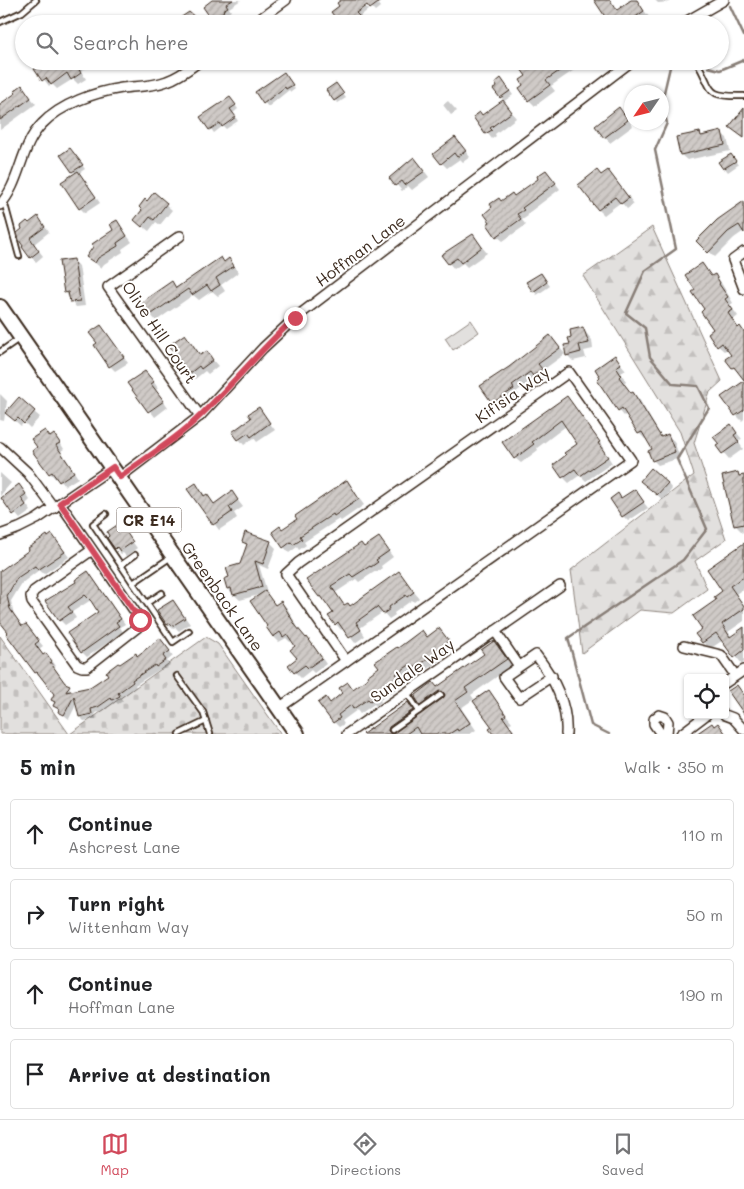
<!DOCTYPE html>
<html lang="en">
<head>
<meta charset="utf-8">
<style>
	body { margin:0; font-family:Mali,sans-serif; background:#f2f2f2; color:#202124 }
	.controls { position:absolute; right:15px; bottom:15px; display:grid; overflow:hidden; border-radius:5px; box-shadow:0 1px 4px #0004 }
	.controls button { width:45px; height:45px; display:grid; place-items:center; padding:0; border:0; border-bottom:1px solid #e0e0e0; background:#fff; color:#202124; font:25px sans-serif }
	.compass { position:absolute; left:624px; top:85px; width:45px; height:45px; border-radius:50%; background:#fff; box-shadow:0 1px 4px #0004; rotate:235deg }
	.stop { position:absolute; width:15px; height:15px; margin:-11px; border:4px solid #d1495b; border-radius:50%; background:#fff }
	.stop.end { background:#d1495b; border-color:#fff; box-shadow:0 1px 5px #0008 }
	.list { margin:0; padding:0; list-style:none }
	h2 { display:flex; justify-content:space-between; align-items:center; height:65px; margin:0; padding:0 20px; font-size:21px }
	h2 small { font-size:16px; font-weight:400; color:#757577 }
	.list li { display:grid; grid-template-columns:32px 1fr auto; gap:15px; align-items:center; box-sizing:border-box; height:70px; margin:0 10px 10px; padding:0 10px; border:1px solid #e0e0e0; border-radius:5px }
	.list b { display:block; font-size:19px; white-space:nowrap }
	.list p { margin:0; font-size:16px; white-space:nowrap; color:#757577 }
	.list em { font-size:16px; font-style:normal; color:#757577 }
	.icon { flex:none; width:28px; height:28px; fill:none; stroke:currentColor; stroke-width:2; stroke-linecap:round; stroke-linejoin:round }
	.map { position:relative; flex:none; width:744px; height:734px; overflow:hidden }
	.search { position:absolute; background:#fff; box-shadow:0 1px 4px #0004; left:15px; right:15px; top:15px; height:55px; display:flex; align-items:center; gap:12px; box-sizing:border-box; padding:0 18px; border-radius:28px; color:#757577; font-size:19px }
	.sheet { height:385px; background:#fff }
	nav { display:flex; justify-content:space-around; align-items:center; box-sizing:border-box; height:70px; border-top:1px solid #e0e0e0; background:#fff; font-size:14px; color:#757577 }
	nav a { display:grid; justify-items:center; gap:2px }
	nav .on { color:#d1495b }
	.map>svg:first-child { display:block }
	.forest { fill:url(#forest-firs); stroke:#8e857e }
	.cemetery { fill:url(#cemetery-stones); stroke:#8e857e }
	.garden { fill:#e2e0de; stroke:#8e857e }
	.shadow { fill:#0003 }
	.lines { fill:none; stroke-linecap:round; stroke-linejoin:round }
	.stream { stroke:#887e77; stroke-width:2.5 }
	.building { fill:url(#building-hatch); stroke:#3b2a1e }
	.lane-casing { stroke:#3b2a1e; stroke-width:8 }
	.street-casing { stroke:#3b2a1e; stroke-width:12 }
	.primary-casing { stroke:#3b2a1e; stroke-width:18 }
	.lane { stroke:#fff; stroke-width:4.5 }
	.street { stroke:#fff; stroke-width:9 }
	.primary { stroke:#fff; stroke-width:14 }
	.route { stroke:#d1495b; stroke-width:6 }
	.labels { text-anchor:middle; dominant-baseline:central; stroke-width:4; stroke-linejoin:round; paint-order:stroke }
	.shield { fill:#fff; stroke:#766a62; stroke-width:1 }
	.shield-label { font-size:15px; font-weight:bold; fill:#3b2a1e }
	.street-label { font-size:16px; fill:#3b2a1e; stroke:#fff }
</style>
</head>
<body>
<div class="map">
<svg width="744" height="734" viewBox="0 0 744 734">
	<defs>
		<pattern id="forest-firs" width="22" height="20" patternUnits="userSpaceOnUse" patternTransform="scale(1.25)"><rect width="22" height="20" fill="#e2e0de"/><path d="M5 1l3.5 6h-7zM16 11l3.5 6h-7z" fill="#c3c0be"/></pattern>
		<pattern id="cemetery-stones" width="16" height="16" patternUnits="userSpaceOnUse" patternTransform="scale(1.25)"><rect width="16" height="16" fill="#e2e0de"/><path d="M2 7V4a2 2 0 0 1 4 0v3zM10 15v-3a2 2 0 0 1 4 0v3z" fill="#c3c0be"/></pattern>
		<pattern id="building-hatch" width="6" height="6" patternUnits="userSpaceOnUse" patternTransform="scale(1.25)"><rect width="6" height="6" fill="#cfcac7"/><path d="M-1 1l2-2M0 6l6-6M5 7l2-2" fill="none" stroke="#b3aeaa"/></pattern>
	</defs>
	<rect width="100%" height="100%" fill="#fff"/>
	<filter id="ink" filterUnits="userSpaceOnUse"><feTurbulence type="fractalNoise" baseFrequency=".02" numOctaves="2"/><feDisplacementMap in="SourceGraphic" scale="10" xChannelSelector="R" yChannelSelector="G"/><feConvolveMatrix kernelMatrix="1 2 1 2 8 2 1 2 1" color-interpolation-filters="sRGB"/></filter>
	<g filter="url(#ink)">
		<path class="forest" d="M652,227L722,381L710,392L694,443L726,539L695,561L707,589L674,613L640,610L582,653L571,570L694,475L680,432L583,276Z"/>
		<g class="cemetery">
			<path d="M0,636L69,734H0Z"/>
			<path d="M206,637L218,644L281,734H70Z"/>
		</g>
		<path class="garden" d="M471,320L479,332L453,350L445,338Z"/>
		<g class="shadow">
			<path d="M215,0H241L229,8L231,11L216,22L213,19Z"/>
			<path d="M343,0H360L368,10L359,17L362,21L358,24H341V6Z"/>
			<path d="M365,0H375L380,7L375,11Z"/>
			<path d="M596,0H610L618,11L630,3L628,0H636L649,17L639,24H612Z"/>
			<path d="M655,0H670V2L658,3Z"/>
			<path d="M162,18L168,24H157L156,22Z"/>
			<path d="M71,61H93L94,63L81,71L86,79L78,84L73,79L57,89L52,84L49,86L36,69Z"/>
			<path d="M307,61H318L312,66Z"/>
			<path d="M536,61H587L551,86L555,91L535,106L529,100L528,76Z"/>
			<path d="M287,77L295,89L291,92L289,90L268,107L257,93Z"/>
			<path d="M505,84L513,95L503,102L516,118L495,134L496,136L492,139L475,117L482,116L504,101L495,89Z"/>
			<path d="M336,85L346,98L338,103L335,100Z"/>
			<path d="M22,87L36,104L0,130V105L17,93Z"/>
			<path d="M448,101L457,111L451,115L443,105Z"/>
			<path d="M233,102L238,109L233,113L238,121L226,129L223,126L214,133L202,117Z"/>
			<path d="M619,109L633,126L610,143L605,137Z"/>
			<path d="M721,133L727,138L730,151L687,160L681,155L700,134L703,137Z"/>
			<path d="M455,139L470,157L463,162L460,159L447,168L442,163Z"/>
			<path d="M70,149L85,169L79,173L100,203L85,213L80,208L76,174L62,156Z"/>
			<path d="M734,159L738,165L728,172L720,162Z"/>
			<path d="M420,165L429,177L412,190L408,186L402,191L391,178Z"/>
			<path d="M608,171L634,204L627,209L621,202L604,215L598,209L601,176Z"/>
			<path d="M551,177L560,189L527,214L528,216L522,220L526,225L503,241L497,236L501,202L515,198Z"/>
			<path d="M154,194L172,210L160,225L156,222L149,231L141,225L148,203Z"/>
			<path d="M744,201V231L734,238L715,257L698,241Z"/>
			<path d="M38,218L49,232L34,244L43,256L36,262L31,257L25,246L29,225Z"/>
			<path d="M116,221L132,242L122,249L123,252L104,264L101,268L88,257L115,230Z"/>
			<path d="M472,235L487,253L467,267L463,263L454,269L449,263Z"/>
			<path d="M73,260L79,266L85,306L76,307L65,292Z"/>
			<path d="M229,260L239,272L221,285L225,291L218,296L212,291L199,300L193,295L156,321L142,304L171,283L177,288Z"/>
			<path d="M702,264L712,277L715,276L720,281L733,303L730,305L738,316L733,320L739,329L740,328L744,332V378L733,367L732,355L728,349L724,351L718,346L715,329L697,290Z"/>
			<path d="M541,274L550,286L537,295L534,291Z"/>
			<path d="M101,326L128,363L115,371L110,366L99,344Z"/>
			<path d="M582,328L592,340L593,349L584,351L586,358L573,361L567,355L571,345Z"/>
			<path d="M185,336L201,356L206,352L218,366L208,374L205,371L195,379L189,373Z"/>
			<path d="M550,336L565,354L543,370L547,376L540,381L536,377L516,392L519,395L498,408L493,402L510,368Z"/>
			<path d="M615,357L626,370L621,373L626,381L624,383L632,394L633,393L639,399L662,438L668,436L674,441L680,458L658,465L653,460L654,450L647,438L645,439L639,433L627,414L624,416L619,410Z"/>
			<path d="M151,378L158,388L156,390L168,407L155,417L129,384Z"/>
			<path d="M744,386V419L742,421L736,415Z"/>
			<path d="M0,394L7,401L4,421L0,420Z"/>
			<path d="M572,403L604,448L603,449L612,463L586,481L580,475L569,483L563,477L579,444L566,426L537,448L538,450L521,463L515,458Z"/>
			<path d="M259,409L275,430L257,442L254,438L244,445L239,439Z"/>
			<path d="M34,412L40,417L30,428L24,422L21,426L13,419Z"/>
			<path d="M731,426L742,439L738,441L743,449L729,459L718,446Z"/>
			<path d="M44,431L51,438L53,436L59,441L64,449L61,451L78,478L65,486L58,478L56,479L50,473L34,451L39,448Z"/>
			<path d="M0,473L11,483L0,496Z"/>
			<path d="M738,474L744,478L743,533L735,525Z"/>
			<path d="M347,482L364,505L341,521L339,519L304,542L306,545L299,550L297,547L289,553L284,547L282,530Z"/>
			<path d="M667,483L672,489L663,500L647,486Z"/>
			<path d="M195,485L215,505L232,493L243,507L234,513L237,518L219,530L189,489Z"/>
			<path d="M634,490L648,508L628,521L623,516L618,494L622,499Z"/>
			<path d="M24,491L30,500L26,504L31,511L20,519L2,498Z"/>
			<path d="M120,525L137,548L126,556L123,553L121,554L116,548Z"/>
			<path d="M379,539L393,557L381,566L382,568L377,572L376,571L359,582L356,579L335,593L345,606L351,608L399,573L419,598L414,602L412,600L394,613L395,615L389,619L383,612L360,628L365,636L355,643L343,628L341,630L336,624L335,613L320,596L365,549Z"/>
			<path d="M57,541L69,557L44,574L39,570L22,583L11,601L14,615L23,627L37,639L43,646L39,649L44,656L46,654L51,659L56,666L54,667L66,685L74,692L91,688L110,675L120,666L165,644L173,656L167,661L170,665L162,670L160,669L135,685L136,687L121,698L123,701L118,704L116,702L103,711L95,713L96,719L84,721L80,717L77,703L69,719L59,711L55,706L56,704L52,700L55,694L36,672L0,619V569L3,571Z"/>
			<path d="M243,542H270L276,548L268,569L259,565L267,592L265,593L276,606L281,602L287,608L301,633L313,645L326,664L314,673L311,670L301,678L295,672L298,659L297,646L293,640L290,642L286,638L279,642L274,637L262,594L240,600L228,589L226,580L231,578L241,565L248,546Z"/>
			<path d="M744,545V588L736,594L744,605V621L728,632L732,637L744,629V662L742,664L723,640L710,649L703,642L704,629L724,591Z"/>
			<path d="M93,578L125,624L120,627L123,632L87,657L82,652L100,612L91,600L72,612L76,618L65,625L60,620L78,582Z"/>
			<path d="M173,601L190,624L179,631L176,628L173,629L168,624Z"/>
			<path d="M439,630L453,647L441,656L442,659L421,673L417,669L401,680L403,684L380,700L381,702L376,706L374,704L360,714L357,710L342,721L344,724L339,727L334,722L330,704L354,690L381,668L397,649L422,631L428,638Z"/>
			<path d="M494,643L512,666L471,695L474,699L461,708L476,730L470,734H369L408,703L419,717L428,711L416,697L437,688L486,655Z"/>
			<path d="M488,692L512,722L509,724L516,734H492L494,733V727Z"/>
		</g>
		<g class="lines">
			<g class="stream">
				<path d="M730,6L744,36"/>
				<path d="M692,61L695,63"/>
				<path d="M708,67L720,70L744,60"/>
				<path d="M662,101L670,67L678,61"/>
				<path d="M609,734L591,725L568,638L683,560L707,529L677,459L709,408L698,386L673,384L650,357L645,328L626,313L645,271L676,249L655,150L667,123L662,103"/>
			</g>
		</g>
		<g class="building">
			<path d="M212,0H233L226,4L228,7L223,10L224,11L212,20L203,7Z"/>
			<path d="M341,0H382L370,9L367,5L356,13L360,17L350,24H340L331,12L339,6L337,3Z"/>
			<path d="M594,0H610L617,10L631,0H637L644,11L626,24H610Z"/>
			<path d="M189,12L203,24H171Z"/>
			<path d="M45,61L48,65L54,61H74L81,73L71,80L67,73L51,85L46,78L42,81L34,69Z"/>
			<path d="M524,61H574L546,80L550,85L528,101L519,88L523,85L520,80L526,76L518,65Z"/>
			<path d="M284,72L293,85L286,89L285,87L263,104L255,92Z"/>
			<path d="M501,78L510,91L500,98L493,89L497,87L495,83Z"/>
			<path d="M336,83L344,94L334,101L326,90Z"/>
			<path d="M22,85L31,98L0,120V104L16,93L14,91Z"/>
			<path d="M230,97L236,105L230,109L236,117L222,127L220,123L209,130L200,117Z"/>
			<path d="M503,100L512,112L490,128L492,130L485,134L473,117L480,112L482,115Z"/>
			<path d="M619,107L628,120L604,138L595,126Z"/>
			<path d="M744,108V138L729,127Z"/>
			<path d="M722,131L725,145L680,155L676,137L700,132L701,136Z"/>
			<path d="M455,137L466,151L457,157L454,153L441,164L433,154Z"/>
			<path d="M70,148L83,165L72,172L60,155Z"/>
			<path d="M731,154L736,161L723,169L718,162Z"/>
			<path d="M414,157L425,171L405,185L402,181L395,186L389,178Z"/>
			<path d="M546,170L556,183L522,208L524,210L517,214L521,219L496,237L487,224L490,222L484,214L492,207L490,204L499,198L501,201L512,193L514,196L538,179L537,176Z"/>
			<path d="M597,170L601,175L608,170L629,198L621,204L615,197L598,210L578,185Z"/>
			<path d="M78,171L96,197L79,209L61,182Z"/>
			<path d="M154,192L167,203L154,220L150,217L142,227L134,220L142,210L139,207L145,199L147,201Z"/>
			<path d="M744,201V233L739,225L728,232L708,253L696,241L717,220Z"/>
			<path d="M38,216L45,227L30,238L39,251L30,258L22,247L23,246L19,240L17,233L22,229L21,226L27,221L29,223Z"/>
			<path d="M117,220L127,236L117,243L118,246L98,258L95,263L86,257L93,247L92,244L113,230L110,224Z"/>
			<path d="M473,234L482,247L461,263L457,258L448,264L441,255Z"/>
			<path d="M221,257L224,262L229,258L234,266L216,278L220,285L211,291L207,285L192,295L188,289L149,316L140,303L172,281L176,288Z"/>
			<path d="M74,259L80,301L70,302L68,292L64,293L59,261Z"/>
			<path d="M702,263L711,276L715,274L720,283L719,284L728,297L725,299L733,310L728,313L738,328L740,326L744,332V380L734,367L732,368L725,359L731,355L722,343L717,347L708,333L713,329L701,312L704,309L692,292L695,290L685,275Z"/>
			<path d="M541,273L547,282L533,292L526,282Z"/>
			<path d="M101,325L124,357L109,367L94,345L97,343L89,333Z"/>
			<path d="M583,327L589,343L579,345L581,352L566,356L564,345L570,344L568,338L571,337L570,330Z"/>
			<path d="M185,334L200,355L207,351L213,360L201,369L199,366L189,374L169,345Z"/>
			<path d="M550,335L560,348L538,364L542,369L533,376L530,372L512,385L514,389L492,403L480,386L509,367Z"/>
			<path d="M615,355L621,364L616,367L621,375L619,377L631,393L633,392L661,437L668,434L675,452L652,461L648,451L652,449L642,432L638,434L622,408L618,411L597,380L600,377L595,369Z"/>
			<path d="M145,371L154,382L151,384L164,401L148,412L127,383Z"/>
			<path d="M744,381V410L735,416L721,397Z"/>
			<path d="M567,396L600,442L598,443L608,457L580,476L575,469L562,478L553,465L566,455L564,453L577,444L561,420L532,442L534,444L514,459L502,442Z"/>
			<path d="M19,397L35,411L24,424L18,418L15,421L5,413Z"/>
			<path d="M259,407L270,423L251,437L248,433L238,440L232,432L251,418L248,414Z"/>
			<path d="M731,424L737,433L734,435L739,442L722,454L716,446L719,444L713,437Z"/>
			<path d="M45,430L50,437L54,434L60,443L56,445L74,472L59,482L52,472L49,474L32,451L37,447L31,439Z"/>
			<path d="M651,468L668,483L657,495L640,481Z"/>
			<path d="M738,472L739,476L744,475V524L734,526L722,476Z"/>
			<path d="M347,480L359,499L334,516L333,514L300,536L302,539L293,545L291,542L283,548L272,532L280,526L282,529L297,519L295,516Z"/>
			<path d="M196,483L204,496L207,494L214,504L232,491L238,500L229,507L232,512L213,525L187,489Z"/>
			<path d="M19,484L26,494L21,498L26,505L13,515L1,498Z"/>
			<path d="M635,489L644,502L622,517L610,499L618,493L621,498Z"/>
			<path d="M120,523L133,542L120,551L117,547L115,549L107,538L109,536L107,532Z"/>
			<path d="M245,532L271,541L263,564L255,561L262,587L233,595L231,588L227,589L224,579L229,577L226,568L240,564L247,544L242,542Z"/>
			<path d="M52,534L65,552L38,570L35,566L17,578L7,596L10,609L22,626L26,624L33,633L39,641L35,644L43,655L46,653L52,661L50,662L65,683L70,685L66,692L90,687L108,675L106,672L118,663L120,664L136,653L137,656L160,638L170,651L163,656L166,660L156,667L155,665L132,680L133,682L118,693L120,696L112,700L111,698L98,707L91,709L92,714L79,717L74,696L64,715L58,712L59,709L53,706L55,702L51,700L54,694L37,672L35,673L6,634L8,632L0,622V571L29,550L28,548L37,542L47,535L48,537Z"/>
			<path d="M379,537L389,551L376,560L378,562L371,567L370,566L353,577L350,574L331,586L344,605L348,603L350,606L399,571L414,592L407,597L406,595L389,607L390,609L383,614L377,607L356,622L361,630L349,638L338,622L335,625L328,616L333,613L321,596L319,597L306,580L361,543L364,547Z"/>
			<path d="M744,543V577L730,586L744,606V609L722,624L730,637L744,627V650L734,658L716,633L702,643L695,634L702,629L693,616L716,600L714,597L722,591L707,569Z"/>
			<path d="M88,571L121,619L116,622L119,626L81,653L67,633L98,612L91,601L85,595L68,607L72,612L59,621L45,601L76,582L75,580Z"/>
			<path d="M265,591L275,605L281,601L296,626L306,638L307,637L322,658L308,668L305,665L294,673L288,665L297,658L290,650L295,646L287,634L283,637L280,632L273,637L266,627L267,626L250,601Z"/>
			<path d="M173,600L185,618L172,626L170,623L167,625L157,610Z"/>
			<path d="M439,628L449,641L436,650L438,653L414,668L411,664L396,674L399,678L375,694L377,696L370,701L368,699L353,709L351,705L338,715L340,718L333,723L318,703L326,697L330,703L342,693L339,688L348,682L353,689L368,678L367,676L379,667L375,662L397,647L398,648L422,630L427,637Z"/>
			<path d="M494,641L507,659L465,688L468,692L455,701L470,723L458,731L457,729L449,734H420L416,727L406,734H392L443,698L445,695L443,692L439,691L420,705L415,697L416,695L433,682L437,687L484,654L481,650Z"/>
			<path d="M737,685L744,695V714L728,691Z"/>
			<path d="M489,690L506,715L503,717L513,731L509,734H493L489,729L492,727L473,701Z"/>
			<path d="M408,702L413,710L389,727L388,731L392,734H363Z"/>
			<path d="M712,723L714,726L718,723L726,734H696Z"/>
		</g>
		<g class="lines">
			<g class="lane-casing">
				<g id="lane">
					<path d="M0,22L22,12L36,0"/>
					<path d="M696,61C715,91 703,97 744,96"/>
					<path d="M4,201L19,256"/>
					<path d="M0,352L20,338"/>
					<path d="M106,514L93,524L133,583"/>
					<path d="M171,557L133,583L173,642L189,631"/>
					<path d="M121,565L135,555"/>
					<path d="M147,603L162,593"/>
					<path d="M177,676L203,712L210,734"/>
					<path d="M419,711L441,695"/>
					<path d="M392,730L419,711L407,693"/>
					<path d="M179,734L206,721"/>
				</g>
			</g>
			<g class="street-casing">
				<g id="street">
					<path d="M253,24L286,0"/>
					<path d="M682,24L724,0"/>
					<path d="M0,205C21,182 20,146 42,124C61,104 95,92 122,88C137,86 152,87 167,81C179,77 189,69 200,61"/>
					<path d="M180,236L108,287L200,416"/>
					<path d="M744,252L733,260L744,289"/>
					<path d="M569,372L631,460L346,661L286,574L298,563Z"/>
					<path d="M0,447L28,473L54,508"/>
					<path d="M120,477L200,416L263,348L295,318L632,61"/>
					<path d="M60,503L140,619L141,623L138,627L87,667H82L77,665L32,602L31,596L34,591L92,550"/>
					<path d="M0,535L19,528L37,519L113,467"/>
					<path d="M495,631L519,666"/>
					<path d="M684,646L721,655L735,675"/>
					<path d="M552,676L519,698L504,677L536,655C554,678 568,704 566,734"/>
					<path d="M725,683L744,670"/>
					<path d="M279,708L346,661"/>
					<path d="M725,715L733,718L744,730"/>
					<path d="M347,734L560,586"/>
					<path d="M661,734L654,724V719L659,715L665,717L668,722L667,734"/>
					<path d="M681,734L706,715"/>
				</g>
			</g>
			<g class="primary-casing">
				<path id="primary" d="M0,307L297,734"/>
			</g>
			<use href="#lane" class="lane"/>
			<use href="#street" class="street"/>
			<use href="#primary" class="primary"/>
		</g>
	</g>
	<g class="lines" filter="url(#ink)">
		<path class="route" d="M140,620L60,503L113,467L120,477C147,457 178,438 202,414C234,383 262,348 295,318"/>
	</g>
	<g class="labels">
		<rect class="shield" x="116.5" y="507.5" width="65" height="25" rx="4"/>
		<g class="shield-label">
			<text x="149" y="520">CR E14</text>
		</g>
		<g class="street-label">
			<text transform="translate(360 250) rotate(-37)">Hoffman Lane</text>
			<text transform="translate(160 332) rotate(56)">Olive Hill Court</text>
			<text transform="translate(512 394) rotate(-35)">Kifisia Way</text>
			<text transform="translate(223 596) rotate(55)">Greenback Lane</text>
			<text transform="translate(412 670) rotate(-35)">Sundale Way</text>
		</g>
	</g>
</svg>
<div class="controls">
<button><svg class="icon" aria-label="locate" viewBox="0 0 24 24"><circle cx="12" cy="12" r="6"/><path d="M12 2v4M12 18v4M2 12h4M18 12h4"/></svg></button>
</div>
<svg class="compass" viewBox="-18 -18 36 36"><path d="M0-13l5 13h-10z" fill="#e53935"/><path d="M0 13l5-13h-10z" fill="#757577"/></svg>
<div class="stop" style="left:140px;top:620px"></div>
<div class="stop end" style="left:295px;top:318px"></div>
<div class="search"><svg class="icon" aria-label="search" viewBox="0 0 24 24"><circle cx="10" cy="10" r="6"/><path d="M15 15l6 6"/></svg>Search here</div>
</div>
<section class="sheet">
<h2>5 min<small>Walk · 350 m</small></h2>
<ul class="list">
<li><svg class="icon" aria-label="ahead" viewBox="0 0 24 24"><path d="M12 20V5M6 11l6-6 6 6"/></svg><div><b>Continue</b><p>Ashcrest Lane</p></div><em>110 m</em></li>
<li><svg class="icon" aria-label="right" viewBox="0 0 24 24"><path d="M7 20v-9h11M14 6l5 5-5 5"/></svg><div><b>Turn right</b><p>Wittenham Way</p></div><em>50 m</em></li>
<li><svg class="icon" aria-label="ahead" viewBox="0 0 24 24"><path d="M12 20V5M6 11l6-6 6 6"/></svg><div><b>Continue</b><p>Hoffman Lane</p></div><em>190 m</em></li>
<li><svg class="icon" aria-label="arrive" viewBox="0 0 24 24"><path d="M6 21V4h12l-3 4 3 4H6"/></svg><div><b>Arrive at destination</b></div></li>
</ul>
</section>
<nav>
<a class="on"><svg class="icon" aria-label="map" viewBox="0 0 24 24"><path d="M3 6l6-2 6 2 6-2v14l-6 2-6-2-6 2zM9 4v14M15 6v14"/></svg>Map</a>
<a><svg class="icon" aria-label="directions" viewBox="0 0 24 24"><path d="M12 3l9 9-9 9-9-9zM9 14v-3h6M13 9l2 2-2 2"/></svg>Directions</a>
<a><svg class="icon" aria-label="saved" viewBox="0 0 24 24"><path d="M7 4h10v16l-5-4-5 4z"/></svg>Saved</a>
</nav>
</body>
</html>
